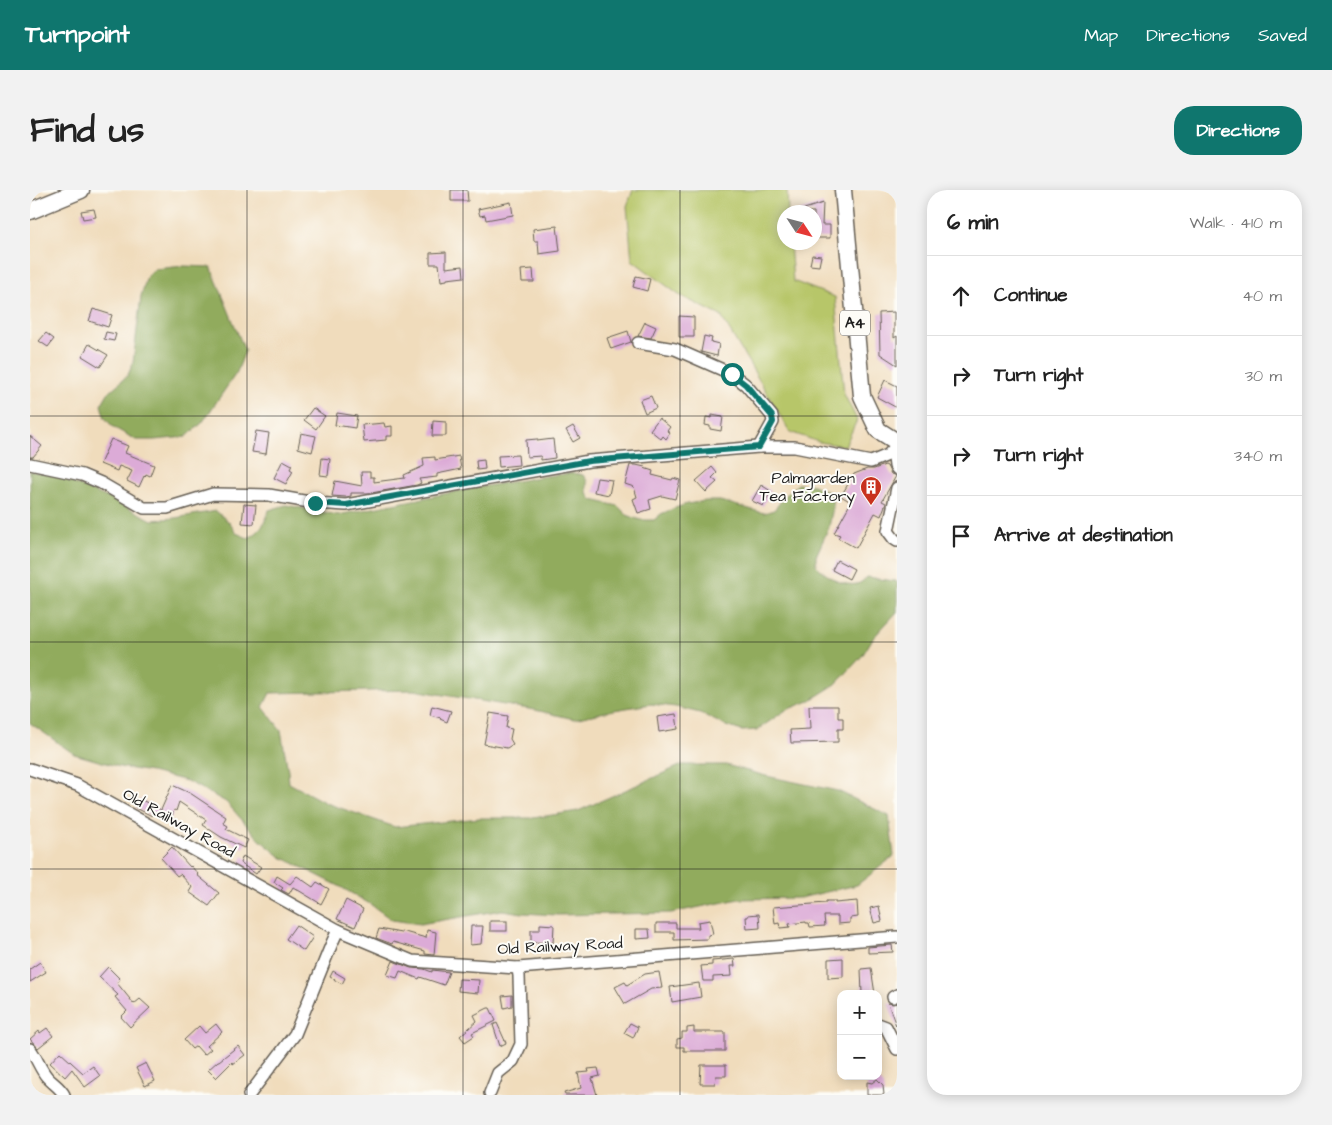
<!DOCTYPE html>
<html lang="en">
<head>
<meta charset="utf-8">
<style>
	body { margin:0; font-family:"Architects Daughter",sans-serif; background:#f2f2f2; color:#222 }
	.controls { position:absolute; right:15px; bottom:15px; display:grid; overflow:hidden; border-radius:10px; box-shadow:0 2px 12px #0003 }
	.controls button { width:45px; height:45px; display:grid; place-items:center; padding:0; border:0; border-bottom:1px solid #e0e0e0; background:#fff; color:#222; font:25px sans-serif }
	.compass { position:absolute; left:747px; top:15px; width:45px; height:45px; border-radius:50%; background:#fff; box-shadow:0 2px 12px #0003; rotate:126deg }
	.stop { position:absolute; width:15px; height:15px; margin:-11px; border:4px solid #0f766e; border-radius:50%; background:#fff }
	.stop.end { background:#0f766e; border-color:#fff; box-shadow:0 1px 5px #0008 }
	.list { margin:0; padding:0; list-style:none }
	h2 { display:flex; justify-content:space-between; align-items:center; height:65px; margin:0; padding:0 20px; font-size:21px }
	h2 small { font-size:16px; font-weight:400; color:#767676 }
	.list li { display:grid; grid-template-columns:32px 1fr auto; gap:15px; align-items:center; box-sizing:border-box; height:80px; padding:0 20px; border-top:1px solid #e0e0e0 }
	.list b { display:block; font-size:19px; white-space:nowrap }
	.list em { font-size:16px; font-style:normal; color:#767676 }
	.icon { flex:none; width:28px; height:28px; fill:none; stroke:currentColor; stroke-width:2; stroke-linecap:round; stroke-linejoin:round }
	.map { position:relative; flex:none; width:867px; height:905px; overflow:hidden; border-radius:20px }
	header { display:flex; align-items:center; gap:30px; box-sizing:border-box; height:70px; padding:0 25px; background:#0f766e; color:#fff }
	header strong { font-size:24px }
	nav { display:flex; gap:28px; margin-inline-start:auto; font-size:18px }
	.intro { display:flex; align-items:center; justify-content:space-between; box-sizing:border-box; height:120px; padding:0 30px }
	h1 { margin:0; font-size:35px }
	.button { padding:12px 22px; border-radius:20px; background:#0f766e; color:#fff; font-size:18px; font-weight:700 }
	main { display:flex; gap:30px; padding:0 30px }
	aside { flex:1; background:#fff; border-radius:20px; box-shadow:0 2px 12px #0003 }
	.map>svg:first-child { display:block }
	.green { fill:#b7c669; stroke:#6a7142 }
	.forest { fill:#91ab5d; stroke:#56643c }
	.building { fill:#dcabd7 }
	.lines { fill:none; stroke-linecap:round; stroke-linejoin:round }
	.minor-casing { stroke:#665f54; stroke-width:14 }
	.highway-casing { stroke:#665f54; stroke-width:19 }
	.minor { stroke:#fff; stroke-width:11 }
	.highway { stroke:#fff; stroke-width:16 }
	.route { stroke:#0f766e; stroke-width:6 }
	.grid { fill:none; stroke:#1c1c1c; stroke-width:1; stroke-opacity:0.55 }
	.labels { text-anchor:middle; dominant-baseline:central; stroke-width:4; stroke-linejoin:round; paint-order:stroke }
	.shield { fill:#fdfcf7; stroke:#605f5e; stroke-width:1 }
	.shield-label { font-size:15px; font-weight:bold; fill:#1c1c1c }
	.poi-label { font-size:16px; fill:#1c1c1c; stroke:#fdfcf7; text-anchor:end }
	.street-label { font-size:16px; fill:#1c1c1c; stroke:#fdfcf7 }
</style>
</head>
<body>
<header>
<strong>Turnpoint</strong>
<nav><a>Map</a><a>Directions</a><a>Saved</a></nav>
</header>
<div class="intro"><h1>Find us</h1><a class="button">Directions</a></div>
<main>
<div class="map">
<svg width="867" height="905" viewBox="0 0 867 905">
	<rect width="100%" height="100%" fill="#fdfcf7"/>
	<filter id="ink" filterUnits="userSpaceOnUse"><feTurbulence type="fractalNoise" baseFrequency=".02" numOctaves="2"/><feDisplacementMap in="SourceGraphic" scale="10" xChannelSelector="R" yChannelSelector="G"/><feConvolveMatrix kernelMatrix="1 2 1 2 8 2 1 2 1" color-interpolation-filters="sRGB"/></filter>
	<filter id="wash" filterUnits="userSpaceOnUse"><feTurbulence type="fractalNoise" baseFrequency=".0096" numOctaves="4" result="noise"/><feDisplacementMap in="SourceGraphic" scale="20" xChannelSelector="R" yChannelSelector="G"/><feGaussianBlur stdDeviation="1.12" result="paint"/><feColorMatrix in="noise" values="0 0 0 0 0 0 0 0 0 0 0 0 0 0 0 0 0 1.4 0 .05"/><feComposite in="paint" operator="in"/></filter>
	<g filter="url(#wash)">
		<rect width="100%" height="100%" fill="#f0dcbc"/>
		<path class="green" d="M603,0H757L758,22H754V52L760,53L763,91L805,107L814,204L827,230L815,256L789,252L760,242L691,126L649,105L602,70L597,16Z"/>
		<g class="forest">
			<path d="M154,76L181,77L215,161L207,182L172,233L156,247L124,250H106L83,237L75,228L71,215L78,203L98,185L103,173L111,106L117,86L125,79Z"/>
			<path d="M0,281L26,286L81,309L122,330L145,328L186,321L199,332L206,343L218,348C232,341 234,334 239,320L256,315L308,325L444,298L517,286L543,283L553,285L557,291V302L562,310L588,316L597,325L610,330H624L631,324L645,318L657,314L676,311H690L734,323L744,320L756,305L768,294L783,295L801,303L803,317L799,337L786,366V375C795,385 812,397 827,394C831,393 834,390 837,387L864,391L867,392V422L843,448L832,466L806,494L779,511L756,520L727,540L712,541L696,536L670,523L646,517L621,514L584,520L544,529L505,520L384,500L240,503L233,517L251,540L258,581L259,593L296,613L365,637L449,628H503L548,621L652,575H696L736,586L808,601L859,626L864,666L827,695L770,708L709,709L641,723L527,725L493,723L472,720L390,734L362,730L340,714L309,696L251,667L230,650L196,612L157,591L121,582L90,577L44,564L0,533Z"/>
		</g>
		<g id="blocks">
			<g class="building">
				<path d="M421,0H437L438,11H421Z"/>
				<path d="M481,12L483,25L456,30L455,25L450,26L448,19Z"/>
				<path d="M793,13L792,35H800V48H784V22H768V21Z"/>
				<path d="M64,19L66,27L53,29L51,21Z"/>
				<path d="M527,36L530,61L509,64L508,51H504L503,39Z"/>
				<path d="M416,62V78L433,76L434,87L417,89V90L411,91L409,74H400V63Z"/>
				<path d="M782,65L791,66L789,76L780,75Z"/>
				<path d="M503,79L504,92H492L491,80Z"/>
				<path d="M606,86L620,89L617,101L603,97Z"/>
				<path d="M63,119L82,125L78,137L59,131Z"/>
				<path d="M864,122V148L867,146V175L850,164L849,123Z"/>
				<path d="M649,126L664,127V147H649Z"/>
				<path d="M615,132L626,137L621,148L608,146Z"/>
				<path d="M598,141L601,152L581,159L577,148Z"/>
				<path d="M76,142L86,144L84,151L74,149Z"/>
				<path d="M16,143L24,149L18,157L9,151Z"/>
				<path d="M674,146L682,148L681,152L689,154L687,166L671,162Z"/>
				<path d="M59,154L78,165L70,177L52,166Z"/>
				<path d="M855,190L867,196V218L847,207Z"/>
				<path d="M621,206L626,218L615,223L610,210Z"/>
				<path d="M283,218L295,226L286,239L274,230Z"/>
				<path d="M307,223L327,226L325,238L305,235Z"/>
				<path d="M682,225L693,227L691,241L680,239V236L675,235L676,227L682,228Z"/>
				<path d="M629,228L640,237L637,241L640,243L636,249L633,246L631,249L620,240Z"/>
				<path d="M403,231L416,232V246H402Z"/>
				<path d="M354,233L355,237L362,236V246H356V250L334,252L332,235Z"/>
				<path d="M543,236L550,248L543,252L536,240Z"/>
				<path d="M226,241L239,243L236,264L222,262Z"/>
				<path d="M271,243L286,246L282,262L268,258Z"/>
				<path d="M0,246L12,256L3,267H0Z"/>
				<path d="M81,249L98,256L95,263L124,275L120,286L116,284L115,287L114,286L109,297L97,291L102,281L89,276L87,281L70,274Z"/>
				<path d="M507,249V251L523,249L525,268L511,270V266L497,267L496,250Z"/>
				<path d="M488,265L489,275L469,277L468,266Z"/>
				<path d="M429,266L431,279L407,284V287L389,289L391,293L387,295L341,303H321V306L316,307L302,306L305,291L332,296L331,282H340V287H344V292L375,288L374,285L394,276L393,268L405,267V270Z"/>
				<path d="M292,268L300,269L298,286L290,285Z"/>
				<path d="M253,270L262,275L260,279L263,281L256,294L244,288Z"/>
				<path d="M454,270L455,279L447,280L446,271Z"/>
				<path d="M600,275H606L615,277L614,278L623,281L622,285L642,290L643,288L650,290L645,309L632,306L619,310L621,319L608,323L603,309L607,307L604,297L595,294Z"/>
				<path d="M855,275L857,276L861,284L866,286L852,311L856,313L851,326L845,323L826,358L808,348L810,345L804,343L821,312L811,306L824,284L837,279H844Z"/>
				<path d="M682,277L687,283L682,288L687,292L676,302L666,291Z"/>
				<path d="M567,288L582,290L579,305L564,302Z"/>
				<path d="M731,295L741,301L733,316L722,311Z"/>
				<path d="M214,314L226,315L224,334L212,333Z"/>
				<path d="M807,370L824,379L819,389L802,380Z"/>
				<path d="M402,516L421,521L417,532L410,529L411,528L400,525Z"/>
				<path d="M779,516H808V528H813V539H808V552L761,553L760,540L780,539Z"/>
				<path d="M460,523L478,526L476,538L482,539L480,549L483,554L477,558L454,554Z"/>
				<path d="M646,524L648,539L629,542L627,527Z"/>
				<path d="M142,595L160,603L196,627L193,633L198,636L196,639L218,650L214,658L191,647L173,635L176,630L149,612L146,621L144,620L141,628L123,623L122,626L106,618L110,609L131,620Z"/>
				<path d="M142,657L160,677L161,676L168,684L167,685L189,703L179,716L159,702L162,697L150,684L147,686L131,668Z"/>
				<path d="M213,666L231,677L226,684L210,673Z"/>
				<path d="M247,686L260,694L267,686L283,697L287,692L299,699L291,714L263,697L259,704L251,700L253,698L244,692Z"/>
				<path d="M316,710L333,719L325,737L307,729Z"/>
				<path d="M796,711H805V713L827,711L828,727L820,728V733L808,734V726H794L795,736L780,737L779,733H776V732L759,734L760,737L750,738L749,733L745,734L743,717L796,713Z"/>
				<path d="M849,716L852,731L844,733L840,718Z"/>
				<path d="M729,724L730,738L717,739L716,727H718V725Z"/>
				<path d="M680,730L683,744L678,745V749L644,750V742H626V733H646V738H669L668,732Z"/>
				<rect x="460" y="731" width="17" height="10"/>
				<path d="M510,734L524,735L523,753L501,752V740H510Z"/>
				<path d="M266,735L283,747L274,761L256,749Z"/>
				<path d="M441,736H453L451,754L440,755Z"/>
				<path d="M349,739L371,743V741L396,748L397,740L406,742L404,765L395,764V761L363,752L362,754L346,748Z"/>
				<path d="M606,739H619L620,748L606,749Z"/>
				<path d="M862,755L863,762L838,763V757Z"/>
				<path d="M813,768V787L798,788V769Z"/>
				<path d="M704,769L705,776H701L702,786L683,787V791H673L671,776L682,775V771Z"/>
				<path d="M363,771L381,778L394,779L402,782V780L419,782L414,795L390,787L389,789L370,781L367,788L357,785Z"/>
				<path d="M10,772L16,782L0,792V779Z"/>
				<path d="M78,777L90,789L87,793L104,814L110,809L120,818L100,837L91,827L97,821L85,807L88,805L69,787Z"/>
				<path d="M841,778L845,804H832L831,779Z"/>
				<path d="M303,781L315,788L312,794L300,787Z"/>
				<path d="M629,782L632,798L621,799L595,814L585,797L595,792L597,795L615,784Z"/>
				<path d="M429,789L449,790L448,803L428,801Z"/>
				<path d="M669,793L671,807L642,812L640,797Z"/>
				<path d="M482,805V816L474,818L472,806Z"/>
				<path d="M858,813L863,814L867,813V835L866,836Z"/>
				<path d="M458,818H460L466,831L442,843L444,846L435,852L430,846L447,831L444,825Z"/>
				<path d="M467,833L476,853L470,856L463,835Z"/>
				<path d="M600,833L608,837L603,848L594,843Z"/>
				<path d="M186,834L192,842L177,856L181,859L174,865L166,856L162,859L154,850L169,836L175,843Z"/>
				<path d="M664,837V842H695V861H654V857H647V849L652,848V842H657V838Z"/>
				<path d="M17,838L23,846L8,858L0,849L9,841L10,843Z"/>
				<path d="M208,856L215,865L203,874L202,872L186,888L178,880L188,871H189Z"/>
				<path d="M30,862L53,883L63,876L70,886L55,897L42,879L35,887L20,873Z"/>
				<path d="M116,873L125,891L115,896L106,878Z"/>
				<path d="M671,875H696V886H686L685,894H670Z"/>
				<path d="M568,878L570,886L562,888L567,905H535L534,903L551,898L548,883L559,882L558,879Z"/>
				<path d="M847,889L853,895L854,905H837V892L842,893Z"/>
			</g>
		</g>
	</g>
	<g filter="url(#ink)">
		<use href="#blocks" fill-opacity="0" stroke="#665f54" stroke-width="1"/>
		<g class="lines">
			<g class="minor-casing">
				<g id="minor">
					<path d="M608,153L645,159L702,184L716,195L742,226L743,232L729,257"/>
					<path d="M863,260L865,276L867,279"/>
					<path d="M0,274L52,285L71,293L114,318H137L183,304L239,305L285,313L316,315L559,271L729,257H765L841,272L858,265L867,255"/>
					<path d="M867,298L858,341L864,349L867,351"/>
					<path d="M0,579L47,595L308,740L382,771L488,778L867,747"/>
					<path d="M863,807L867,805"/>
					<path d="M848,834L856,837L867,859"/>
					<path d="M0,859C7,868 10,879 17,887C23,894 30,897 34,905"/>
					<path d="M460,903L468,883L483,871L491,854L489,786L488,778"/>
					<path d="M219,905L265,844L302,753L308,740"/>
				</g>
			</g>
			<g class="highway-casing">
				<g id="highway">
					<path d="M813,0L832,206L848,240L867,252"/>
					<path d="M0,21L51,0"/>
				</g>
			</g>
			<use href="#minor" class="minor"/>
			<use href="#highway" class="highway"/>
		</g>
	</g>
	<g class="lines" filter="url(#ink)">
		<path class="route" d="M285,313L316,315L559,271L729,257L743,232L742,226L716,195L702,184"/>
	</g>
	<path class="grid" d="M217,0V905M433,0V905M650,0V905M0,226H867M0,452H867M0,679H867"/>
	<defs>
		<g id="building-pin" transform="scale(1.125)"><path d="M0 17L-7.5 6A9.5 9.5 0 1 1 7.5 6Z" fill="#c8321e" stroke="#fdfcf7"/><path d="M-4-6H4V6H1V3H-1V6H-4ZM-2.5-4.3h1.7v1.8h-1.7ZM.8-4.3h1.7v1.8H.8ZM-2.5-1h1.7V.8h-1.7ZM.8-1h1.7V.8H.8Z" fill="#fff"/></g>
	</defs>
	<g fill-rule="evenodd">
		<use href="#building-pin" x="841" y="297"/>
	</g>
	<g class="labels">
		<rect class="shield" x="810" y="120.5" width="30" height="25" rx="4"/>
		<g class="shield-label">
			<text x="825" y="133">A4</text>
		</g>
		<g class="poi-label">
			<text x="825" y="288">Palmgarden<tspan x="825" dy="18">Tea Factory</tspan></text>
		</g>
		<g class="street-label">
			<text transform="translate(149 633) rotate(29)">Old Railway Road</text>
			<text transform="translate(530 756) rotate(-3)">Old Railway Road</text>
		</g>
	</g>
</svg>
<div class="controls">
<button>+</button>
<button>−</button>
</div>
<svg class="compass" viewBox="-18 -18 36 36"><path d="M0-13l5 13h-10z" fill="#e53935"/><path d="M0 13l5-13h-10z" fill="#767676"/></svg>
<div class="stop" style="left:702px;top:184px"></div>
<div class="stop end" style="left:285px;top:313px"></div>
</div>
<aside>
<h2>6 min<small>Walk · 410 m</small></h2>
<ul class="list">
<li><svg class="icon" aria-label="ahead" viewBox="0 0 24 24"><path d="M12 20V5M6 11l6-6 6 6"/></svg><div><b>Continue</b></div><em>40 m</em></li>
<li><svg class="icon" aria-label="right" viewBox="0 0 24 24"><path d="M7 20v-9h11M14 6l5 5-5 5"/></svg><div><b>Turn right</b></div><em>30 m</em></li>
<li><svg class="icon" aria-label="right" viewBox="0 0 24 24"><path d="M7 20v-9h11M14 6l5 5-5 5"/></svg><div><b>Turn right</b></div><em>340 m</em></li>
<li><svg class="icon" aria-label="arrive" viewBox="0 0 24 24"><path d="M6 21V4h12l-3 4 3 4H6"/></svg><div><b>Arrive at destination</b></div></li>
</ul>
</aside>
</main>
</body>
</html>
